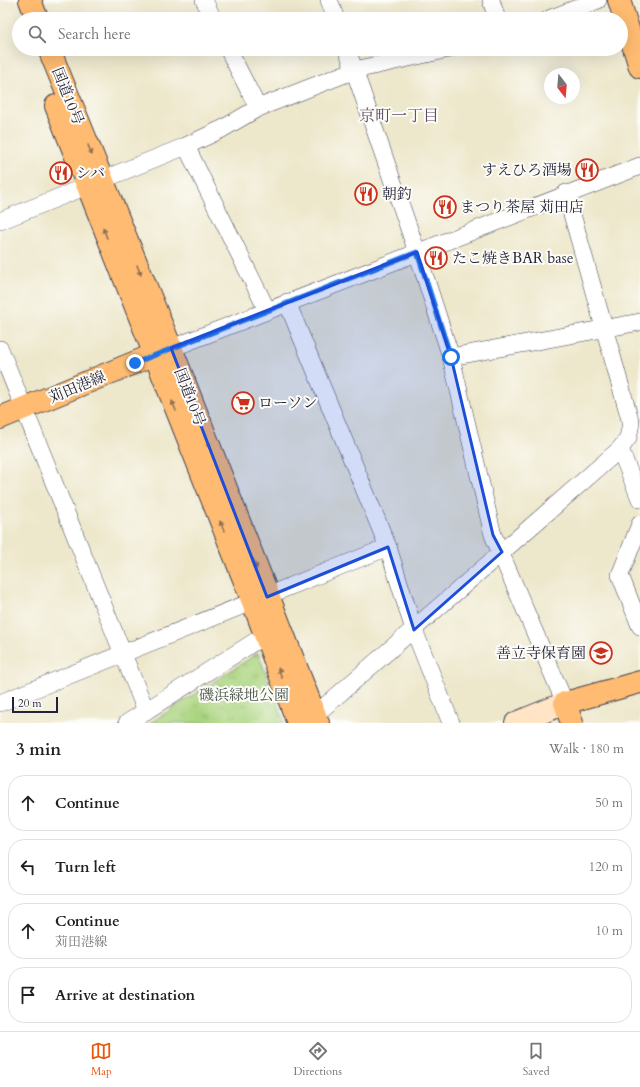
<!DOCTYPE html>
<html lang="en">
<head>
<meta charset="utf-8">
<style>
	body { margin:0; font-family:Cardo,"Noto Serif JP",serif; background:#f2f2f2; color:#202124 }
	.compass { position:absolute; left:544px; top:68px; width:36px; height:36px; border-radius:50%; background:#fff; box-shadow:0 4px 16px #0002; rotate:164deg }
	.scale { position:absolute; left:12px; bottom:10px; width:46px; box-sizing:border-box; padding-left:4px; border:2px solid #22223b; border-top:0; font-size:11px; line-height:14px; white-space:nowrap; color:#22223b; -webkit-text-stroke:3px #fdfcf7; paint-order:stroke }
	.stop { position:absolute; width:12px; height:12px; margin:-9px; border:3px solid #1a73e8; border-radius:50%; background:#fff }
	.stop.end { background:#1a73e8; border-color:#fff; box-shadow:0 1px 4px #0008 }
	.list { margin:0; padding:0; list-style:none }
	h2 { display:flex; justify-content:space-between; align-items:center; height:52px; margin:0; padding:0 16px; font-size:17px }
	h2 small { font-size:13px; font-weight:400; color:#757577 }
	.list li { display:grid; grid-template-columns:26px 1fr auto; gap:12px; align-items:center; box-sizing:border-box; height:56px; margin:0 8px 8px; padding:0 8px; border:1px solid #e0e0e0; border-radius:16px }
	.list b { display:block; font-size:15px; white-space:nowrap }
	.list p { margin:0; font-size:13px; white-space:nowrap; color:#757577 }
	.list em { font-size:13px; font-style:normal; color:#757577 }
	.icon { flex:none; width:22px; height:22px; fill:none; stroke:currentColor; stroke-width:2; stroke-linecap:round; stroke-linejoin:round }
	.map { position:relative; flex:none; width:640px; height:723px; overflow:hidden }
	.search { position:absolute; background:#fff; box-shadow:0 4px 16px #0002; left:12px; right:12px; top:12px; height:44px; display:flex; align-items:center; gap:10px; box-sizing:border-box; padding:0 14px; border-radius:22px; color:#757577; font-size:15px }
	.sheet { height:308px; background:#fff }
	nav { display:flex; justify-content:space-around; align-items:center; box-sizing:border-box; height:56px; border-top:1px solid #e0e0e0; background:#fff; font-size:11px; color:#757577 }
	nav a { display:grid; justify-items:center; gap:2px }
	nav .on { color:#ea580c }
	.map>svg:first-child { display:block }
	.grass { fill:url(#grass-tufts); stroke:#667b5d }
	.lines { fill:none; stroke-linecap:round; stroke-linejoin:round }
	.street-casing { stroke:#404051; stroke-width:18 }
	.secondary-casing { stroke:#404051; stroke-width:24 }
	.primary-casing { stroke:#404051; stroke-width:24 }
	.highway-casing { stroke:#404051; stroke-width:24 }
	.street { stroke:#fff; stroke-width:17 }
	.secondary { stroke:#ffe4c6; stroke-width:22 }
	.primary { stroke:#febb71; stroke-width:22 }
	.highway { stroke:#febb71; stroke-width:22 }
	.oneway { fill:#906e56 }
	.route { stroke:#1a73e8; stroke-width:5 }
	.marked { fill:#1d4ed8; fill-opacity:0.2; stroke:#1d4ed8; stroke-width:3; stroke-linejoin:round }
	.labels { text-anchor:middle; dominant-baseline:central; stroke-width:4; stroke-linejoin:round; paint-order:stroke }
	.street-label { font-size:15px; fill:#22223b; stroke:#fdfcf7 }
	.poi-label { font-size:15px; fill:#22223b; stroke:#fdfcf7; text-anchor:start }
	.park-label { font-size:15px; fill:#4b574f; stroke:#fdfcf7 }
	.neighbourhood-label { font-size:16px; fill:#584b68; stroke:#fdfcf7 }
</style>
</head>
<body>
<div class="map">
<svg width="640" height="723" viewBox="0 0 640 723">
	<defs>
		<pattern id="grass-tufts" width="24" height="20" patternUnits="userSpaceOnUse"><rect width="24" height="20" fill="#aad47f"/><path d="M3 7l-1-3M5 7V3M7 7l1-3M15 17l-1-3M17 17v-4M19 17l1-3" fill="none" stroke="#92b66f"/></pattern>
	</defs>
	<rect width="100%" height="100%" fill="#fdfcf7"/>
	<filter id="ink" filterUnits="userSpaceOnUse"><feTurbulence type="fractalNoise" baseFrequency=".025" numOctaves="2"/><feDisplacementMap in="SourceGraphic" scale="8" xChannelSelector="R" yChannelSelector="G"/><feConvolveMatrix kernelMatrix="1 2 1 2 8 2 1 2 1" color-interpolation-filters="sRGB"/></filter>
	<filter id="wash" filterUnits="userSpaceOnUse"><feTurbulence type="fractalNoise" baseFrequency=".012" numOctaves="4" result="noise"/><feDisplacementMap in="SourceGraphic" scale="16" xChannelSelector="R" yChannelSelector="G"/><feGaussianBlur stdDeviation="0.9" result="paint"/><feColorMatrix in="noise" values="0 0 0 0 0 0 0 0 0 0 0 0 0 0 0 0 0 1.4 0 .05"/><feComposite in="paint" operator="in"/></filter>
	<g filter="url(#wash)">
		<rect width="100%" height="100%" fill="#ede7cb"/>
		<path class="grass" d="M258,653L285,723H150Z"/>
	</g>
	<g filter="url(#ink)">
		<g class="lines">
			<g class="street-casing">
				<g id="street">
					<path d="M204,0L213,19"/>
					<path d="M329,0L336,19"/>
					<path d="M491,0L497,19"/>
					<path d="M549,19L598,0"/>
					<path d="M228,49L258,108"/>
					<path d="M347,49L417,252L451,357L493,535L565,703"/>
					<path d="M186,146L267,310"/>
					<path d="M0,221L186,146L222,129L258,108L355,70L449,49"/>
					<path d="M287,302L388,547L414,630L451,723"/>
					<path d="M0,349L146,711"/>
					<path d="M159,353L640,166"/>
					<path d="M451,357L640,322"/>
					<path d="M620,449L640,499"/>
					<path d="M640,524L620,575L640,626"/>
					<path d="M0,703L388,547"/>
					<path d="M305,721L315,715L620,449L628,438L631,423L566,193"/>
					<path d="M127,723L265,635"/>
				</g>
			</g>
			<g class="secondary-casing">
				<path id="secondary" d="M516,723L565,703"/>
			</g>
			<g class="primary-casing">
				<g id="primary">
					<path d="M619,0L640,67"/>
					<path d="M0,418L153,355"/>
					<path d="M572,723L565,703L640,682"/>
				</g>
			</g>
			<g class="highway-casing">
				<g id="highway">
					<path d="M30,0L37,19"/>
					<path d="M49,49L171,348L318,723"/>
					<path d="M56,106L253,602L298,723"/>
				</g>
			</g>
			<use href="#street" class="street"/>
			<use href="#secondary" class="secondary"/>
			<use href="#primary" class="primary"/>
			<use href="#highway" class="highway"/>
		</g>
		<defs><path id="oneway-solid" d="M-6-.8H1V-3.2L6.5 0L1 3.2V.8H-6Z"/></defs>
		<g class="oneway">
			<use href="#oneway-solid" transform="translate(90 150) rotate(68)"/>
			<use href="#oneway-solid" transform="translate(105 233) rotate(-111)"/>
			<use href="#oneway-solid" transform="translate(139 270) rotate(68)"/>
			<use href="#oneway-solid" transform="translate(174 406) rotate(-112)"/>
			<use href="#oneway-solid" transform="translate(208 443) rotate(69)"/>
			<use href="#oneway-solid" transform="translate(222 526) rotate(-112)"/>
			<use href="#oneway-solid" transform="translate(255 564) rotate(69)"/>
			<use href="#oneway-solid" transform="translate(280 673) rotate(-111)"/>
		</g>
	</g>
	<g class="lines" filter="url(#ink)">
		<path class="route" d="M135,363L417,252L451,357"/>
	</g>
	<path class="marked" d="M417,252L451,357L493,535L502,552L414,630L388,547L267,597L171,348Z"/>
	<defs>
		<g id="restaurant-ring" transform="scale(1.15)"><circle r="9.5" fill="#fdfcf7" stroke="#c8321e" stroke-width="1.5"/><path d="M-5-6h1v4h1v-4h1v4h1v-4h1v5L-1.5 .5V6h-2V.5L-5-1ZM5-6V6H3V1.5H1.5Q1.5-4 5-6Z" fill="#c8321e"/></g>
		<g id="supermarket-ring" transform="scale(1.15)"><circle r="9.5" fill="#fdfcf7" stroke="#c8321e" stroke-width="1.5"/><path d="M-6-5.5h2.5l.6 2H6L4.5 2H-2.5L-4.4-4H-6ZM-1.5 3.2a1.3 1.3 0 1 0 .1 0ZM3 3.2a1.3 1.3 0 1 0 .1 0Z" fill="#c8321e"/></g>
		<g id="school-ring" transform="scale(1.15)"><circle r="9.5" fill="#fdfcf7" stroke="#c8321e" stroke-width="1.5"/><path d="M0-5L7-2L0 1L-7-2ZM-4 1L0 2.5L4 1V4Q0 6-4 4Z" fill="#c8321e"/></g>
	</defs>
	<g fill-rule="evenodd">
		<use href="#restaurant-ring" x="587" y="170"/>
		<use href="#restaurant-ring" x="61" y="173"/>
		<use href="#restaurant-ring" x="366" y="194"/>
		<use href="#restaurant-ring" x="445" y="207"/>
		<use href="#restaurant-ring" x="436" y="258"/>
		<use href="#supermarket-ring" x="243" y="403"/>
		<use href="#school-ring" x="601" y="653"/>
	</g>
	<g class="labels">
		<g class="street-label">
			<text transform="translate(68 96) rotate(68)">国道10号</text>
			<text transform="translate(77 387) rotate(-23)">苅田港線</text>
			<text transform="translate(190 397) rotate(69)">国道10号</text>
		</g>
		<g class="poi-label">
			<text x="572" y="170" text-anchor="end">すえひろ酒場</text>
			<text x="76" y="173">シバ</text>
			<text x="382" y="194">朝釣</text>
			<text x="460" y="207">まつり茶屋 苅田店</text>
			<text x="452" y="258">たこ焼きBAR base</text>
			<text x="258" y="403">ローソン</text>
			<text x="586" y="653" text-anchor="end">善立寺保育園</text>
		</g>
		<g class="park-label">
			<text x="244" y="695">磯浜緑地公園</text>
		</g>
		<g class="neighbourhood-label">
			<text x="399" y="116">京町一丁目</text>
		</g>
	</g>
</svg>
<svg class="compass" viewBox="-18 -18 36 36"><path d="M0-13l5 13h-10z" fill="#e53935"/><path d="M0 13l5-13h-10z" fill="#757577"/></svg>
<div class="scale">20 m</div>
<div class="stop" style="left:451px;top:357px"></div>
<div class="stop end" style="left:135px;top:363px"></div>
<div class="search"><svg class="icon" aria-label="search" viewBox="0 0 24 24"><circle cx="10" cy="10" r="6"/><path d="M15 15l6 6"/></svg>Search here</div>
</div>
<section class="sheet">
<h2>3 min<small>Walk · 180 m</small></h2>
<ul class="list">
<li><svg class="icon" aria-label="ahead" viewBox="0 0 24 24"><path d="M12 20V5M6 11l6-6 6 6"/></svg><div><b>Continue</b></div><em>50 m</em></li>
<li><svg class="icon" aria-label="left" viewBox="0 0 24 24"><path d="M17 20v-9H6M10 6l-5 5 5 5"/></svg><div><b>Turn left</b></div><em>120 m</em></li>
<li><svg class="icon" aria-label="ahead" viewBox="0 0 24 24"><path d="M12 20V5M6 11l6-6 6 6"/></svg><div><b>Continue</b><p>苅田港線</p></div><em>10 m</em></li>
<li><svg class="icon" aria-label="arrive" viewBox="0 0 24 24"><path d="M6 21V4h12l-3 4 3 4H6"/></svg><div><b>Arrive at destination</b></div></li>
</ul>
</section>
<nav>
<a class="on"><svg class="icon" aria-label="map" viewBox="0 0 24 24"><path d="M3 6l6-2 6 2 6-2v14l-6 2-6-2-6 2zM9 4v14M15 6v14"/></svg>Map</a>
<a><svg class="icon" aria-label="directions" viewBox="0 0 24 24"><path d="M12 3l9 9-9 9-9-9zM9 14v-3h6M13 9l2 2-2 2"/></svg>Directions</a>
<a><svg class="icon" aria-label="saved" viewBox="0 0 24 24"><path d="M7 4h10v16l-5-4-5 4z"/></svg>Saved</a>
</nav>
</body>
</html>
